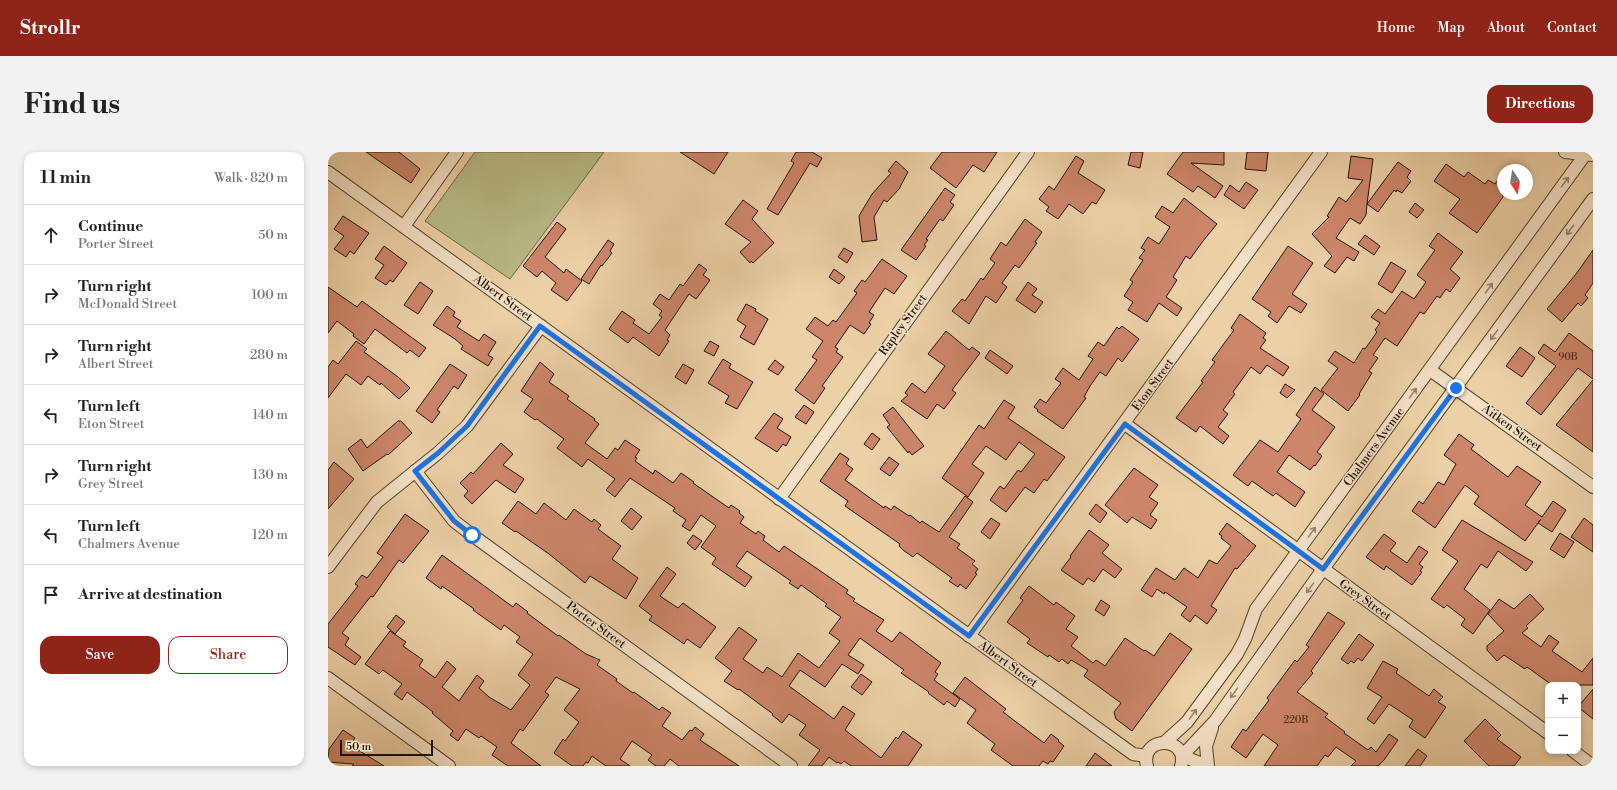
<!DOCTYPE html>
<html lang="en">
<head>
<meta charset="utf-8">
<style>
	body { margin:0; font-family:"Libre Bodoni",serif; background:#f2f2f2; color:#222 }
	.controls { position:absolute; right:12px; bottom:12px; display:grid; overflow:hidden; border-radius:8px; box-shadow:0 2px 6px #0003 }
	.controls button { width:36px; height:36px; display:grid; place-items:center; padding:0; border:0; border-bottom:1px solid #e0e0e0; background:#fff; color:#222; font:20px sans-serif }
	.compass { position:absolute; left:1169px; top:12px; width:36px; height:36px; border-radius:50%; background:#fff; box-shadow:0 2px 6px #0003; rotate:168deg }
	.scale { position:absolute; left:12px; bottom:10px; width:93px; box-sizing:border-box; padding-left:4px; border:2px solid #261200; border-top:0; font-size:11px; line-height:14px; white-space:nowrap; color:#261200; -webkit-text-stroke:3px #f3e0c5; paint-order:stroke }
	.stop { position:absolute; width:12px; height:12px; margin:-9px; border:3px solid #1a73e8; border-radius:50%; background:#fff }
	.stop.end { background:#1a73e8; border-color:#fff; box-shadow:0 1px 4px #0008 }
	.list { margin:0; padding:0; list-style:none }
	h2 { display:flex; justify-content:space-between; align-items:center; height:52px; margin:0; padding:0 16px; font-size:17px }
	h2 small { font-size:13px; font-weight:400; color:#767676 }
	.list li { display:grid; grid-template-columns:26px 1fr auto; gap:12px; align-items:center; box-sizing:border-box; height:60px; padding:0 16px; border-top:1px solid #e0e0e0 }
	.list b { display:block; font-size:15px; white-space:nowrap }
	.list p { margin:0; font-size:13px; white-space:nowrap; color:#767676 }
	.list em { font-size:13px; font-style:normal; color:#767676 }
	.actions { display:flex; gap:8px; padding:12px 16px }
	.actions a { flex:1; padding:9px 0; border:1px solid #8f2418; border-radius:12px; text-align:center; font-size:14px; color:#8f2418 }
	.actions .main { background:#8f2418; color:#fff }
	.icon { flex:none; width:22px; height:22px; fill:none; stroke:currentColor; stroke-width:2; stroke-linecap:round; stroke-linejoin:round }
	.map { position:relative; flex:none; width:1265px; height:614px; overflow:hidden; border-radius:12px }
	header { display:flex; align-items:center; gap:24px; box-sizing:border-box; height:56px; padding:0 20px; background:#8f2418; color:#fff }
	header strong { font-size:19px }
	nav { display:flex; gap:22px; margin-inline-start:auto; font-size:14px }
	.intro { display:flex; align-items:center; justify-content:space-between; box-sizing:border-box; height:96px; padding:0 24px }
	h1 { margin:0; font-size:28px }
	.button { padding:10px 18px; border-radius:12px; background:#8f2418; color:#fff; font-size:14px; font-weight:700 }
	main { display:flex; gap:24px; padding:0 24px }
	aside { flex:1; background:#fff; border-radius:12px; box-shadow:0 2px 6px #0003 }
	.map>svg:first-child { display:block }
	.green { fill:#b8bb87; stroke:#6f6644 }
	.building { fill:#cd866a; stroke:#261200 }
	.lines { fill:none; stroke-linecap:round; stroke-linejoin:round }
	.minor-casing { stroke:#58422a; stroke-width:14 }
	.minor { stroke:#f3e0c5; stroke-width:12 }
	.oneway { stroke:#97836c }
	.route { stroke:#1a73e8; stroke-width:5 }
	.labels { text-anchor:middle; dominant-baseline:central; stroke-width:3; stroke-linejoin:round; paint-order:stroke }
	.number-label { font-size:10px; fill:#502f1a }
	.street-label { font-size:12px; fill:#261200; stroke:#f3e0c5 }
</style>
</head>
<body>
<header>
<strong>Strollr</strong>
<nav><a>Home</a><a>Map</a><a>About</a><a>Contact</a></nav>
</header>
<div class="intro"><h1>Find us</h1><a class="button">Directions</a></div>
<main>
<aside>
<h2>11 min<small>Walk · 820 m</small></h2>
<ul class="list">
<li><svg class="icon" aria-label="ahead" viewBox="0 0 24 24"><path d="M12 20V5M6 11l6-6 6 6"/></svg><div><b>Continue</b><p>Porter Street</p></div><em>50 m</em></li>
<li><svg class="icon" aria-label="right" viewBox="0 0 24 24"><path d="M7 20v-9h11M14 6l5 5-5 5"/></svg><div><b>Turn right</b><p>McDonald Street</p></div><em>100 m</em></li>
<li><svg class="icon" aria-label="right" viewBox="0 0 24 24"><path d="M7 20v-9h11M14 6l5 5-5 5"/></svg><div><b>Turn right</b><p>Albert Street</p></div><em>280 m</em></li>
<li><svg class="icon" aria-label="left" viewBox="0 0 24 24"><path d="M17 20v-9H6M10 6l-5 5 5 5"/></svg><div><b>Turn left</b><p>Eton Street</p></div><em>140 m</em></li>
<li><svg class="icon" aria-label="right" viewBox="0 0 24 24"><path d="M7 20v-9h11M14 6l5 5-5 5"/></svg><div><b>Turn right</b><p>Grey Street</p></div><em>130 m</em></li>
<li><svg class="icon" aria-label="left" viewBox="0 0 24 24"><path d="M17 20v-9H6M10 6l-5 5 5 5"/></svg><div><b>Turn left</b><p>Chalmers Avenue</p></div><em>120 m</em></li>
<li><svg class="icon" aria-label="arrive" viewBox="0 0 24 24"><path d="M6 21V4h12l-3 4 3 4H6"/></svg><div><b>Arrive at destination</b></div></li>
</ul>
<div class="actions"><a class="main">Save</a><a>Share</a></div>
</aside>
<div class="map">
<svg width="1265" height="614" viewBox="0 0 1265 614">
	<rect width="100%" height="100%" fill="#ecd0a6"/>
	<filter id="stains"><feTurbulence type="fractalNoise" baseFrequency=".005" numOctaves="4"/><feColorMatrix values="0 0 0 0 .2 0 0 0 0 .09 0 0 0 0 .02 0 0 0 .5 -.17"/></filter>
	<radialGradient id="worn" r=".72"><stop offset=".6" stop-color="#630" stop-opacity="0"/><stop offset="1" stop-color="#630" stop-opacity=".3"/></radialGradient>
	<path class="green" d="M147,0H276L182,127L97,69Z"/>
	<g class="building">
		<path d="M38,0H71L92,17L83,31Z"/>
		<path d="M352,0H400L386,22Z"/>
		<path d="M468,0H484L494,6L489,15L482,11L450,63L439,57L466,11L463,9Z"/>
		<path d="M614,0H669L656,20L645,13L628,36L602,16Z"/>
		<path d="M803,0H815L812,16L800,13Z"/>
		<path d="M855,0H896V13L863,11L895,34L887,46L870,34L865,40L839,22Z"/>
		<path d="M919,0H940L938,19L917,17Z"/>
		<path d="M748,4L756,9L750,21L777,38L768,52L764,50L755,62L741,52L730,67L718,59L721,55L711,47L721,34L726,38Z"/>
		<path d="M1023,4L1045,7L1039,52L1070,10L1083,19L1079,25L1083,29L1074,41L1069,38L1068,40L1066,38L1050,60L1039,52L1038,63L1032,72L1022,66L1008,86L1031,100L1026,109L1019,105L1007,121L996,114L1004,104L984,82L1001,65L999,64L1011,45L1018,50L1035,28L1020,26Z"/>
		<path d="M568,9L580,20L571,37L559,50L556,48L546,65L549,88L534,90L531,64L544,42L563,21L560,19Z"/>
		<path d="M1118,12L1136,25L1140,20L1157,32L1160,28L1167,32L1175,20V45L1149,81L1121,61L1132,47L1106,29Z"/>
		<path d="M918,30L930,38L916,57L896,43L902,33L911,40Z"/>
		<path d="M617,36L627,43L622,50L626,53L615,69L612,67L598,87L600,88L596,93L598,94L588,108L573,98Z"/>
		<path d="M856,46L889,72L875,89L862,107L858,104L845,125L849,128L838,145L854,156L849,164L831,151L819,170L800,158L805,150L796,144L805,130L802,128L815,108L811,106L817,98L813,96L820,85L831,92L842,75L827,65L834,54L845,61Z"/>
		<path d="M415,48L430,59L424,67L446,91L425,111L423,109L422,111L412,100L423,90L397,72Z"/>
		<path d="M1087,51L1096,58L1089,66L1081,60Z"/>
		<path d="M15,64L41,81L26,102L22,99L18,105L6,97L16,84L6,77Z"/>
		<path d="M697,67L714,80L707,90L709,91L691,116L687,113L674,131L679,135L668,151L658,144L641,172L624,159L634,147L637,149L653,126L655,128L667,111L662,107L673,90L678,94Z"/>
		<path d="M229,70L238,77L217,105L236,121L238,117L254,129L239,149L223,138L228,131L214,119L209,125L195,114Z"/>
		<path d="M1110,81L1135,100L1122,117L1132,126L1122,140L1118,137L1112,146L1109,144L1096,162L1092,160L1069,194L1057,186L1045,203L1050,206L1041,219L1044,221L1031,242L1032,243L1020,259L993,238L1010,216L1000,209L1007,199L1026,211L1035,196L1037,197L1049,180L1047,178L1052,171L1043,165L1050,157L1057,162L1074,139L1086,147L1098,130L1089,123L1107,98L1101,94Z"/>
		<path d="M1037,83L1052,94L1046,103L1030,92Z"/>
		<path d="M280,88L286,92L282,99L284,101L274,114L273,113L261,132L253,127Z"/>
		<path d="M56,94L79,111L65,130L62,128L58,133L47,126L56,113L47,107Z"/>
		<path d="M960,94L985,111L964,142L979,152L973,161L961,154L949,171L940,164L943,160L924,147Z"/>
		<path d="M516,96L525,101L519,111L510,105Z"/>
		<path d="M1265,98V131L1257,143L1260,146L1253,154L1250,151L1234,170L1219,157L1248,122Z"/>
		<path d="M554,107L579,124L566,142L557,136L541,160L546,163L541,171L543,172L536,182L522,173L507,195L510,197L508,200L515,205L494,234L497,236L486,252L467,238L489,208L484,205L495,189L478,177L487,165L500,174L505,168L508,170L529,141L526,139L534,128L537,130Z"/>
		<path d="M1063,110L1078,119L1064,141L1050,132Z"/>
		<path d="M371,112L379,118L375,123L382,128L368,147L361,142L337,178L342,183L339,188L341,189L331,204L305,185L300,191L281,177L294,159L307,168L305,171L321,182L334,165L331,163L334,159L325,152L332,142L341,148L352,132L355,134Z"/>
		<path d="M506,117L517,125L511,132L501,125Z"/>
		<path d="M92,130L105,139L90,162L76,153Z"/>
		<path d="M700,130L709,137L704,143L715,150L707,161L688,148Z"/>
		<path d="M0,135L29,155L34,149L98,196L91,205L82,198L79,201L47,177L36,192L25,184L26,182L9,169L0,181Z"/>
		<path d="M418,152L428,157L427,159L440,167L426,193L412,185L418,174L409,168Z"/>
		<path d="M119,154L127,160L125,164L133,169L129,175L151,189L156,182L168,190L160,203L165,206L160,214L133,197L135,194L127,187L105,173Z"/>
		<path d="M912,162L938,181L935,186L938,188L932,196L961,215L955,224L939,213L932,222L923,215L905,240L907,242L895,258L900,262L890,275L901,284L895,292L872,274L868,280L848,266L875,230L873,229L887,210L884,208L906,178L903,176Z"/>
		<path d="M794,174L811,187L794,210L790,206L778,224L772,220L762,234L756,245L758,246L735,277L709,259L710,258L706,255L712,247L718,251L733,231L727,227L735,216L751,228L765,207L760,204L770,190L776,194L789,175L791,177Z"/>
		<path d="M618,179L641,198L644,195L652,201L624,238L628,241L616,257L609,252L599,267L573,249L580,243L577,241L584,231L597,241L617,214L600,202Z"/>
		<path d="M1241,181L1265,199V227L1250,216L1213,263L1198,251L1228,214L1210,201L1216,192L1227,200Z"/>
		<path d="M28,189L39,197L36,200L70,225L82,236L71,247L53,231L52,233L40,224L33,233L18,222L0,246V215L5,208L10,212Z"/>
		<path d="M382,189L391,194L386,204L376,199Z"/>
		<path d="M1192,195L1207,206L1194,225L1178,214Z"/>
		<path d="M662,198L685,214L679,222L657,206Z"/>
		<path d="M395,207L403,212L401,216L425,230L409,257L397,251L401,244L380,231Z"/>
		<path d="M447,208L456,215L450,223L440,217Z"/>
		<path d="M212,210L226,222L221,230L241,244L239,247L267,267L266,268L271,272L257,291L279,307L287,296L290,298L297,288L312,298L307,305L309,306L307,309L325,322L327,318L345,331L353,321L366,330L365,331L401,356L403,353L412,359L411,361L416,365L412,371L428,382L430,379L437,384L435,388L451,400L456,394L520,438L518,441L527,447L525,449L556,468L548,479L564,490L572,480L613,511L607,520L610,522L606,528L632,547L627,555L619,549L616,553L600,541L601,540L573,521L576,518L532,486L520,503L536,513L530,522L514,512L497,535L472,518L461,534L506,567L515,554L527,562L517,578L553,606L568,585L570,587L575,579L594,593L580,614H523L516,609L513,612L510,610L509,611L501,605L494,614H480L492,598L471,583L478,573L461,562L454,571L444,563L445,562L411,537L410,538L396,529L404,519L387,506L411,475L429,488L415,507L435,521L439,515L454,525L470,501L491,516L512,489L501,481L513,465L497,454L499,452L473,433L470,437L461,431L463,429L419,399L408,414L424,425L417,435L384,412L388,406L373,395L388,374L373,363L362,379L354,374L358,368L345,359L347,356L302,326L287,345L278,338L287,327L260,307L254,315L229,296L236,287L209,267L207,268L196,260L205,247L193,239Z"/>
		<path d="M122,212L139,223L130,237L126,234L109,258L112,260L104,271L88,259Z"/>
		<path d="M355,212L366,218L358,232L347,225Z"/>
		<path d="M1265,228V300L1228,273Z"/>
		<path d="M957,232L967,238L959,246L952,241Z"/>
		<path d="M987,235L996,242L984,258L1007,275L989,300L994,304L987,314L986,313L982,318L961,303L949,320L977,340L967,355L948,341L945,344L924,329L920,334L905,323L932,288L950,300L973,267L968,263Z"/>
		<path d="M676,248L687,255L680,266L737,305L719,329L716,327L706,341L697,335L678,360L662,348L672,334L676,337L690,318L693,320L707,302L691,290L678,308L658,294L644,312L656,321L640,345L614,326L651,273L656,277Z"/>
		<path d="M476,253L486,260L478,272L467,265Z"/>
		<path d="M565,255L596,294L584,303L581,299L580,301L559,275L562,273L555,263Z"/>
		<path d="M446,261L455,267L449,276L463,285L458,294L455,292L449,300L427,286Z"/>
		<path d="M70,269H73L84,281L60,303L59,302L35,319L20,297L33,287L39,296Z"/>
		<path d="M544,281L552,287L544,298L536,292Z"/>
		<path d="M1131,282L1146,293L1143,297L1180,325L1189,314L1213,330L1197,353L1214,365L1225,349L1238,358L1224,380L1210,371L1213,367L1197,389L1146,352L1151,344L1137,333L1107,376L1084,359L1091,349L1095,352L1110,330L1116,333L1128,312L1116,303Z"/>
		<path d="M173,291L185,302L175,313L196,327L187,341L168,328L144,352L136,344L140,339L132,331L143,320L145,322Z"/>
		<path d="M512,301L521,307L518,312L525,317L517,328L556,356L557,354L563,358L566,354L581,364L582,363L592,371L594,369L611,380L637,344L645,350L621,385L632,392L629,396L647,409L644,412L650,417L647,421L649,422L638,437L632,432L630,435L621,429L624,426L589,401L585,405L575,398L571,394L572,392L517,354L520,349L492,329Z"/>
		<path d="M561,305L571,312L562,324L552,317Z"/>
		<path d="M6,310L26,327L0,357V318Z"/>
		<path d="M806,316L830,333L821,345L830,351L822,363L829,368L823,377L804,365L799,371L777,353Z"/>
		<path d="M190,349L208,362L216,351L238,368L246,357L264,370L266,367L273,373L270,377L293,394L284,407L310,426L298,447L262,424L257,431L221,402L188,379L187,380L174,371Z"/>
		<path d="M768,352L779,361L772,371L761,362Z"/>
		<path d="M303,356L314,365L304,378L293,369Z"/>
		<path d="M77,362L101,379L75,411L71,408L45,445L43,444L14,481L21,486L17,493L33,505L27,513L0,495V472L30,434L27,432L34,423L39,426L55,405L49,401Z"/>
		<path d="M663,366L672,372L662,387L653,380Z"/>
		<path d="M1256,366L1265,373V400L1243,385Z"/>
		<path d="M1134,368L1205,410L1198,419L1170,399L1159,416L1153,412L1136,437L1162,458L1145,482L1133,473L1137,467L1119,453L1116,456L1103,447L1130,409L1114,398Z"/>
		<path d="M899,371L928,394L909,417L907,416L883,454L889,458L879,472L867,463L862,470L853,463L859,455L837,440L836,442L829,437L824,445L813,438L828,416L847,428L856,416L870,426L881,408L889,412L903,394L893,386L894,384L891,382Z"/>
		<path d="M761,378L781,393L774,401L794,417L787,426L775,417L766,430L760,426L755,433L733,418L743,405L742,404Z"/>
		<path d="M1232,381L1246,390L1236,406L1222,397Z"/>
		<path d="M1056,382L1068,391L1062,399L1079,411L1091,394L1100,400L1091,412L1095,415L1092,419L1094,420L1084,433L1058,414L1056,418L1038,405Z"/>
		<path d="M365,383L374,389L367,398L359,391Z"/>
		<path d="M114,403L185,455L188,451L200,460L199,461L230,484L231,483L258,502L272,508L269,513L289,527L288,529L305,541L306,540L331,558L334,555L343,561L334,574L354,588L362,578L364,579L367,575L376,582L372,588L411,614H351L342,607L336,614H328L320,608L324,603L304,589L292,607L302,614H278L264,604L260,611L258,610L255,614H244L226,601L235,587L237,589L251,570L236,558L252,537L228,525L217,540L221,543L195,579L192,577L183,591L213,614H180L164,603L169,595L153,584L151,586L138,577L130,589L122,583L125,579L104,561L105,560L79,540L74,548L66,542L74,532L55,518L51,522L37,512L62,479L78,490L75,494L95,508L91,514L107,526L119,509L128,517L114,535L131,549L149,523L156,529L151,536L161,545L183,558L202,533L190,523L205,502L188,490L192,485L176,473L173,478L145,458L146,457L114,434L113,437L98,426Z"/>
		<path d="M339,415L348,422L332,444L350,456L355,451L388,475L372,496L359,487L356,492L333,476L321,468L324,464L311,454Z"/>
		<path d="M701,434L726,453L728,450L747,464L738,477L750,485L743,494L765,511L768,508L777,514L797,486L816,499L817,498L826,504L842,481L864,497L804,579L788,567L786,560L793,551L756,524L760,518L743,508L740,512L734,507L731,510L721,503L720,505L699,491L702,487L679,470L695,448L692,446Z"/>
		<path d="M1202,442L1216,457L1198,474L1200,476L1194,481L1213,495L1221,483L1231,490L1224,499L1254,520L1265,506V533H1224L1199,515L1197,517L1176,503L1169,509L1159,498V494L1176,479L1160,462L1171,447L1186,457Z"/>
		<path d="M773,448L782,454L776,464L767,458Z"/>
		<path d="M1000,460L1017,471L983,519L985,521L969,540L1000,562L997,565L1017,580L1016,581L1040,598L1043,595L1048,600L1061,582L1070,588L1056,608L1050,614H1023L1028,609L1008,595L1000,605L997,603L989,614H936L950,593L935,582L918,606L903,595L915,577L918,579L941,548L939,546L959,519L967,508L969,510L981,495L978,493Z"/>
		<path d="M68,463L77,470L67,482L59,475Z"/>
		<path d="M1031,482L1046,493L1034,509L1030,506L1026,511L1023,509L1020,512L1013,507Z"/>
		<path d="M1055,509L1070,517L1068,521L1101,544L1106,537L1115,545L1110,550L1118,555L1097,586L1081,575L1085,568L1061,552L1046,572L1039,567L1054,545L1039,536Z"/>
		<path d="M533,522L544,530L534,543L523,535Z"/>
		<path d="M637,525L678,557L675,560L716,591L723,582L731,588L730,589L736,594L725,610L722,609L720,612L715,609L711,614H685L663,598L667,592L639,571L648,558L625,541Z"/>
		<path d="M1265,537V567L1250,555Z"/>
		<path d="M1157,567L1173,583L1169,587L1193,605L1186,614H1161L1136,589Z"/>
		<path d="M15,578L27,586L22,593L56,614H24L26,612L0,610L1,597Z"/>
		<path d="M1090,597L1099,604L1092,614H1077Z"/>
		<path d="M767,601L784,614H758Z"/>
	</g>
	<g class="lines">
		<g class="minor-casing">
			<g id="minor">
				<path d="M1237,0L1264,3"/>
				<path d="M0,20L805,602L818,604"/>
				<path d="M76,74L129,0"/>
				<path d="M1102,218L1265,335"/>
				<path d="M797,272L1220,581"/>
				<path d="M87,319L126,369L144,383L463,614"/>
				<path d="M451,347L700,0"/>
				<path d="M0,415L49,350L110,301L139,274L213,174"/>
				<path d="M641,484L993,0"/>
				<path d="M0,526L121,614"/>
				<path d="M837,590L859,570L909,502L917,487L928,457L1259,0"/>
				<path d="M1245,599L1265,614"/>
				<path d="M819,614C811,583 862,584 853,614"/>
				<path d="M880,614L854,604L887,569L995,417L1265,47"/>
				<path d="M880,614L878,594L884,576"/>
			</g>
		</g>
		<use href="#minor" class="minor"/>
	</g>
	<defs><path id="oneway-shaft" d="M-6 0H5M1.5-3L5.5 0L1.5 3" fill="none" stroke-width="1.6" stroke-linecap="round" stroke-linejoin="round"/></defs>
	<g class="oneway">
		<use href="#oneway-shaft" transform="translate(1237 30) rotate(-54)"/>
		<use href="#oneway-shaft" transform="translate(1242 78) rotate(126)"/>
		<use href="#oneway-shaft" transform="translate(1161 136) rotate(-54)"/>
		<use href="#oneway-shaft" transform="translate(1166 183) rotate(126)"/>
		<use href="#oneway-shaft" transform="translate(1085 241) rotate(-54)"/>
		<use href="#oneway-shaft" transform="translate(984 380) rotate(-54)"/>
		<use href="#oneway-shaft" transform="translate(982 436) rotate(126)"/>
		<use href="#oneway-shaft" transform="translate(906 541) rotate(126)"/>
		<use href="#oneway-shaft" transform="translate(865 562) rotate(-54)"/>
	</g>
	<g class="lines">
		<path class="route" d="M144,383L126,369L87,319L110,301L139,274L212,174L641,484L797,272L995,417L1128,236"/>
	</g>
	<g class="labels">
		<g class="number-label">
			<text x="1240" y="205">90B</text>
			<text x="968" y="568">220B</text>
		</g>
		<g class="street-label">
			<text transform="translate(175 146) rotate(36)">Albert Street</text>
			<text transform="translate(575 173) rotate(-54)">Rapley Street</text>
			<text transform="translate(825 233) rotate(-54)">Eton Street</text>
			<text transform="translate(1184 276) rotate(36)">Aitken Street</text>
			<text transform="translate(1046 295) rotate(-54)">Chalmers Avenue</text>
			<text transform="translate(1037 448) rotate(36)">Grey Street</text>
			<text transform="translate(268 473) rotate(36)">Porter Street</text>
			<text transform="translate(680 512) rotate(36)">Albert Street</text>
		</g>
	</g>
	<rect width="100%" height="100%" filter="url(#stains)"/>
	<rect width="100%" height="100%" fill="url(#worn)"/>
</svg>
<div class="controls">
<button>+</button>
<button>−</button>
</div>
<svg class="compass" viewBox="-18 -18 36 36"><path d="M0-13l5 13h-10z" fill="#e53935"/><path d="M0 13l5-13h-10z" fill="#767676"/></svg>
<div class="scale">50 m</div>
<div class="stop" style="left:144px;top:383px"></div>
<div class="stop end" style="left:1128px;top:236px"></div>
</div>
</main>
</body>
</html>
